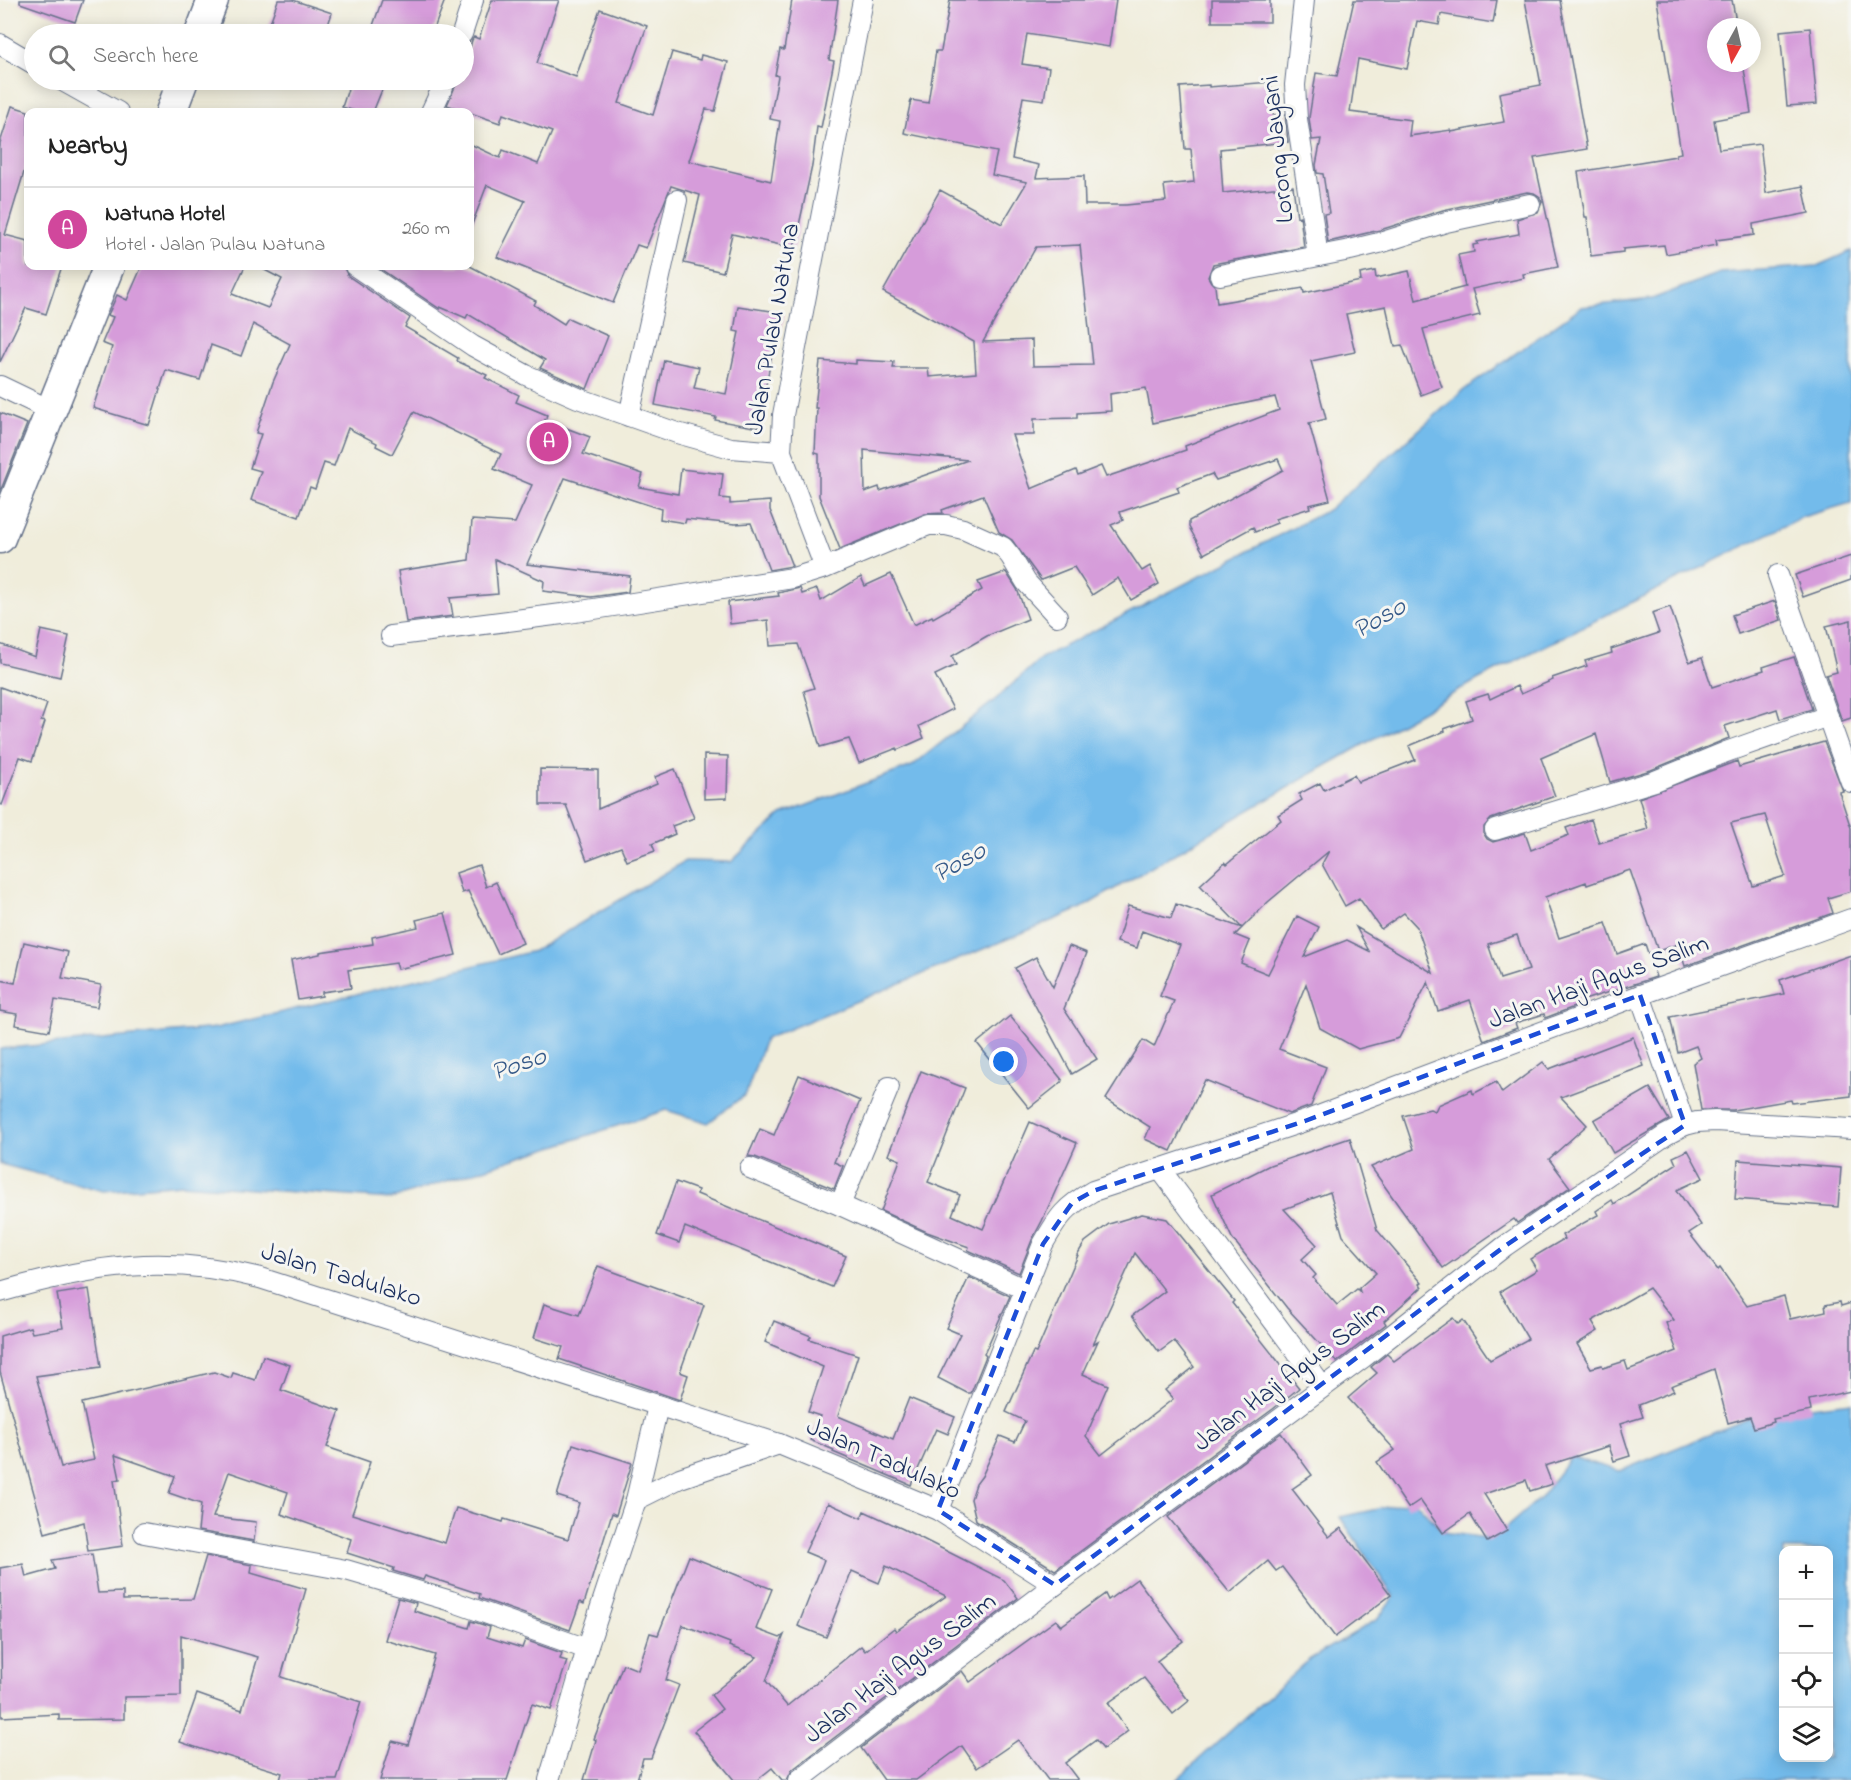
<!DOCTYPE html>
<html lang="en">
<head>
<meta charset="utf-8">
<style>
	body { margin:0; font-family:"Indie Flower",sans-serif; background:#f2f2f2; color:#222 }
	.controls { position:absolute; right:18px; bottom:18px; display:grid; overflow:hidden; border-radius:12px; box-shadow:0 3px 15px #0003 }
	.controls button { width:54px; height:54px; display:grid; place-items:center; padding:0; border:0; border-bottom:2px solid #e0e0e0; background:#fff; color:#222; font:30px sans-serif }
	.compass { position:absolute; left:1707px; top:18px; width:54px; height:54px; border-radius:50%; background:#fff; box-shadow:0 3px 15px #0003; rotate:188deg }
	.you { position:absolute; left:1004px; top:1062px; width:21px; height:21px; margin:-15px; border:4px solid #fff; border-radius:50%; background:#1a73e8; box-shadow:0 0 0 9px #1a73e833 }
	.badge { display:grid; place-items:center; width:39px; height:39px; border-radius:50%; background:#0b8043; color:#fff; font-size:20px; font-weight:700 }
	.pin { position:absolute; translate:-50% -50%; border:3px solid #fff; box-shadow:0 2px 6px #0006 }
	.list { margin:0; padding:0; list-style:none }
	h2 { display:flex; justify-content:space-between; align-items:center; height:78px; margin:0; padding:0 24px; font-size:26px }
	h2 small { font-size:20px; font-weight:400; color:#767676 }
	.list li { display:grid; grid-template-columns:39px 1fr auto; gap:18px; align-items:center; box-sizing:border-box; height:84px; padding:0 24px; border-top:2px solid #e0e0e0 }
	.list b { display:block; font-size:22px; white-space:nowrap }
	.list p { margin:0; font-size:20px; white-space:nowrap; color:#767676 }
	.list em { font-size:20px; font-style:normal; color:#767676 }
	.icon { flex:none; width:33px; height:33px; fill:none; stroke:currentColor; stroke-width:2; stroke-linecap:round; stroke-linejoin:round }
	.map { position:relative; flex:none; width:1851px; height:1780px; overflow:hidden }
	.search { position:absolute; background:#fff; box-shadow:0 3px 15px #0003; left:24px; top:24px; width:450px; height:66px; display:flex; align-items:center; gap:15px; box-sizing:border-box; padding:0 21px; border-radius:33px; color:#767676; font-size:22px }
	.panel { position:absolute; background:#fff; box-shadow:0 3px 15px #0003; left:24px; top:108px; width:450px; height:162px; border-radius:12px }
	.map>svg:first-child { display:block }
	.water { fill:#73bbeb; stroke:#4775a4; stroke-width:1.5; fill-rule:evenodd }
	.building { fill:#d69cda; fill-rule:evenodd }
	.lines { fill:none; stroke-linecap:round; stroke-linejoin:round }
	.minor-casing { stroke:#66728a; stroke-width:22 }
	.highway-casing { stroke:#66728a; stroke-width:33 }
	.minor { stroke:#fff; stroke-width:20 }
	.highway { stroke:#fff; stroke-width:30 }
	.marked { fill:none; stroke:#1d4ed8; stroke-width:4.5; stroke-dasharray:12 8; stroke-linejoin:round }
	.labels { text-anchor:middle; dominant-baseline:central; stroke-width:6; stroke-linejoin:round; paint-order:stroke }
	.street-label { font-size:26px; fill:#1b2f5e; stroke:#f6f6f2 }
	.water-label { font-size:27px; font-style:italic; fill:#355988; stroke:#f6f6f2 }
</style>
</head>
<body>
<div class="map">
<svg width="1851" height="1780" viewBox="0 0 1851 1780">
	<rect width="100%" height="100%" fill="#f6f6f2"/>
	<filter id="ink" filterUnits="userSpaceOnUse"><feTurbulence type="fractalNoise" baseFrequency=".0167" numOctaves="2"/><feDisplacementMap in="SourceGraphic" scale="12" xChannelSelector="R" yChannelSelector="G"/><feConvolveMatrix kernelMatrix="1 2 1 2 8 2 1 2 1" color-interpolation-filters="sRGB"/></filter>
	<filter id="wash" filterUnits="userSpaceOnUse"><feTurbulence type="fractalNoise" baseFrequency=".008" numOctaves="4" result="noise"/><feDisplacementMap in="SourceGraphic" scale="24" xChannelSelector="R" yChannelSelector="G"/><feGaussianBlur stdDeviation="1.35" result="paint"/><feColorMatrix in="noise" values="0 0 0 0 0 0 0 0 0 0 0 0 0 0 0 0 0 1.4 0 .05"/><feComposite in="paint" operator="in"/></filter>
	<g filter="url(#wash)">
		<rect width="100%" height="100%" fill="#f0eddb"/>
		<g class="water">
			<path d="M1851,251V503L1802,517L1479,679L1306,777L1080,909L765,1039L746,1094L708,1123L666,1110L391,1199L181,1184L104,1191L0,1164V1049L216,1028L534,951L685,861L731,862L781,815L912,766L996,699L1041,658L1328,510L1464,390L1581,307L1652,299L1720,273L1817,266Z"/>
			<path d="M1851,1402V1780H1176L1310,1659L1378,1619L1394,1597L1340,1517L1415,1501L1443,1532L1493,1539L1541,1497L1571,1457L1620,1471L1762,1413ZM1784,1550H1828V1758H1784Z"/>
		</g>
		<g id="blocks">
			<g class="building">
				<path d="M20,0H83L75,22L20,3Z"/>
				<path d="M278,0H293L332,13L325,34H266Z"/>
				<path d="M382,0H445L432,34H370Z"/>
				<path d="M492,0H559L537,63L576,77L600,9L647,26L619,103L653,115L672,52L700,60L701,55L728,62L715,111L706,109L689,161L771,181L780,121L770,119L778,76L775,75L780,49L784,50L792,0H838L829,60L834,61L821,128L817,127L812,166L794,248L732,234L723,272L684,263L700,195L671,186L646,248L637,245L613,303L497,257L525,201L487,185L471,227H470V144L500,158L503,150L538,164L552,132L503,114L500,123L447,105L458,80H464V69L472,40L474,37L479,39Z"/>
				<path d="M950,0H1116L1109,47L1027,34L1022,64L1049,68L1044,100L1023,97L1012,159L1039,165L1036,178L1084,176L1085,205H1126L1166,201L1164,185L1194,182L1191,149H1185L1180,87L1209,85V87L1271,82L1273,115L1285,114L1288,142L1220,149L1223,193L1293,186L1297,217L1300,216L1304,247L1213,264L1208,277L1211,282L1215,286L1217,303L1303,288L1304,293L1361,281L1360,274L1375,271L1376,278L1409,271L1416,300L1465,287L1458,255L1474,252L1473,245L1478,244L1477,242L1519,234L1517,219L1538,212L1542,202L1539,196L1534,193L1527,192L1443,210L1380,230L1328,242L1324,214L1329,213L1323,174L1317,173L1316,165L1321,139L1312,140L1309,118L1316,73L1337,76L1354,0H1497L1493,23L1441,14L1439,25L1417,21L1407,69L1358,59L1350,112L1411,120L1409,136L1451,130V132L1504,122L1499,93L1541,85L1525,0H1560L1587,149L1534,158L1558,267L1523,274L1524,278L1472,289L1480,315L1423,329L1430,354L1442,387L1421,395L1402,345L1395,346L1386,306L1346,314L1355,352L1311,361L1326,419L1309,423L1330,500L1309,505L1310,508L1275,519L1277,523L1255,532L1253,527L1204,554L1189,527V521L1283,470L1278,459L1216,480L1212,474L1177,487L1179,492L1120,512L1123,520L1111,525L1142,571L1150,566L1159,584L1131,600L1118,578L1092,595L1074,567L1041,580L1012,540L999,532L983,495L942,510L943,513L925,514L840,549L819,496V454L815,453L817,408H815L820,361L856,364V360L894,362L893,368H928L929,377L976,373L974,342L883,292L940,190L1002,224L1027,182L992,175L997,152L904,133L911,100L928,103L936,51H941ZM1080,245L1093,365L1033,366L1032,340L983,342L1036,247ZM1146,388L1153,423L1275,397L1279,410L1185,446L1186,450L1106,477L1101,466L1078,475L1076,470L1031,489L1012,435H1034V419L1077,418V413L1111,411L1110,394ZM864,450L968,460L880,491L879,487L865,492Z"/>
				<rect x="1212" y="0" width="58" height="22"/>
				<path d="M1657,0H1732L1737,27H1716V63H1743L1751,113L1714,120L1719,149L1760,144L1766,193L1803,186L1809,213L1753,224L1754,235L1716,240L1717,245L1666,254L1664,245L1623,249V252L1591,256L1587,217H1585L1578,172L1676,156V154L1681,153Z"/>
				<path d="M1810,28L1817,104L1787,106L1780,31Z"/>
				<path d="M351,80H386L373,112H358L342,107Z"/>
				<path d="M12,106L28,111V159L5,235L28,241V266H62L46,314L26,308L0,362V143Z"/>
				<path d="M142,266H245L232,294L268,308L282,279L257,266H343L348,276L410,318L405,327L458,358L457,361L487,375L485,378L519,395L516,402L547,415L545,420L590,437L583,454L643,474L639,487L678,494L681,469L723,474L720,498L730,499V504L770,501V510L792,566L769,570L751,523L735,524L686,519L685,523L660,519L661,509L565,478L527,564L630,576L628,592L591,597L543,591L544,581L495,559L498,594L450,598L453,616L406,622L398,571L469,560L472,520L515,523L532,485L494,469L501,454L414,412L392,454L376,446L377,443L348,428L334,466L324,463L315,489L310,487L299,517L251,500L261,471L250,468L261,434L256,433L273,382L290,344L253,324L241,356L211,345L200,380L166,370L149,425L93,408L112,347L102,343L113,317L108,315L117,295L127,300Z"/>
				<path d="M376,266H470L536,301L534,305L564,324L568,318L608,336L587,389L540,368L545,360L468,314L466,318L440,307V309Z"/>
				<path d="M738,306L784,313L780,338H775L758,428L715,420L716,417L655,405L664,360L699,367L694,388L726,394L739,332L734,331Z"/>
				<path d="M0,413L27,424L0,492Z"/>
				<path d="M1851,556V580L1803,597L1795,575Z"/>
				<path d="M1006,572L1017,589L1028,619L987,636L952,656L956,665L935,675L953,709L919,726L924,738L897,750V748L859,763L849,739L820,747L804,691L814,688L798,644L770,646L768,620L730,624L728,602L779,596L778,593L800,588L802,594L817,589L821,601L861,577L865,586L891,574L914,625L932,616L933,618L982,590L978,582Z"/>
				<path d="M1775,601L1781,620L1738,634L1732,615Z"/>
				<path d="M1670,607L1689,662L1702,658L1712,687L1764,670L1763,667L1794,657L1812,709L1780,719L1777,709L1725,726L1729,738L1651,770L1610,782L1596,734L1541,758L1555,796L1491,819L1484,827V834L1487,839L1493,842L1525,833L1531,850L1569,835L1566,828L1591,819L1599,843L1648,829L1639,798L1737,761L1739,767L1824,742L1843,791L1839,792L1851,828V891L1828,898L1833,913L1685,966L1678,944L1658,951L1630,870L1587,885L1586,882L1545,897L1559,938L1606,923L1617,954L1645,944L1656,977L1581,1001L1582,1004L1545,1018L1544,1014L1515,1023L1517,1028L1484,1041L1470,1000L1438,1011L1428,982L1399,1038L1358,1049L1320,1028L1306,984L1279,1049L1326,1067L1311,1106L1289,1114L1205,1080L1171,1151L1145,1139L1150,1127L1106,1099L1143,1040L1154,1047L1174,1001L1160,996L1180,945L1142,931L1137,948L1117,942L1128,906L1171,918L1176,904L1242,928L1235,935L1250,941L1241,963L1268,974L1297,916L1319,927L1304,957L1347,940L1369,951L1356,927L1433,973L1417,927L1404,913L1381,929L1359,898L1345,906L1322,864L1329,851L1268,902L1242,928L1200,885L1225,862L1227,864L1281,820L1278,815L1302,800L1299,794L1320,783L1324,790L1354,775L1358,782L1415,760L1409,746L1445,731L1444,729L1472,719L1466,701L1488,694L1490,699L1517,686L1521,694L1553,680L1552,678L1587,666L1585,661L1612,653L1611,649L1659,633L1652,613ZM1765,815L1785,876L1753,886L1731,823ZM1517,935L1529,970L1500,979L1488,944Z"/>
				<path d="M1851,620V718L1842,721L1826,675L1837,672L1826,626Z"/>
				<path d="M41,630L69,636L60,677L0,663V644L35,657Z"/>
				<path d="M0,687L47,704L41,721L45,722L32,761L20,757L2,805L0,804Z"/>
				<path d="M704,755L728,756L727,798L704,799Z"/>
				<path d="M540,769L598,770V809L657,784L655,777L675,769L694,818L672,826L675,834L652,844L655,851L627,861L621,847L587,860L566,805H540Z"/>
				<path d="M479,865L486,887L496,882L523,943L498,954L468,891L462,893L456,873Z"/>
				<path d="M445,913L456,955L398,969L396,963L348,970L351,988L322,992V996L298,1000L291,960L320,954V952L373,944L372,937L418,927L416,920Z"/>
				<path d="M24,942L68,952L62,978L101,985L97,1007L55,1000L49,1031L15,1025L17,1014L0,1011V980L15,983Z"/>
				<path d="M1069,946L1087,953L1064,1009L1097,1059L1072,1074L1015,968L1036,957L1053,987Z"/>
				<path d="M1851,955V1096L1792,1103L1791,1100L1733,1110H1701L1693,1063L1701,1058L1696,1046L1678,1053L1670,1017L1784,994L1780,980Z"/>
				<path d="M1010,1016L1063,1081L1029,1108L977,1043Z"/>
				<path d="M1633,1037L1644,1066L1561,1097L1587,1125L1549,1159L1570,1187L1517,1223L1514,1219L1443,1268L1371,1167L1414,1149L1403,1116L1430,1109L1435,1111L1438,1105L1472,1090L1473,1094L1496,1082L1502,1093L1543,1062L1549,1069Z"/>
				<path d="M921,1071L965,1088L928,1182L960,1195L952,1215L983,1229L1030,1122L1077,1143L1042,1221L1032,1240L1019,1273L968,1250L969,1247L927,1232L881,1211L900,1160L888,1155Z"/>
				<path d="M799,1075L860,1101L834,1162L843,1166L834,1189L755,1157L748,1156L760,1129L774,1135Z"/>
				<path d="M1650,1088L1669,1120L1613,1153L1594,1120Z"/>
				<path d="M1350,1138L1377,1230L1422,1283L1420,1284L1422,1287L1384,1321L1386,1324L1337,1362L1287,1308L1232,1238L1212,1194L1270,1165ZM1330,1192L1343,1236L1376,1273L1359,1288L1360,1292L1357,1289L1337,1305L1313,1278L1316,1275L1302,1259L1317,1245L1284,1209Z"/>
				<path d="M1688,1150L1703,1178L1677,1190L1701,1225L1689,1233L1718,1270L1720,1268L1747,1306L1784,1296L1790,1319L1826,1311L1825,1305L1840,1302L1841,1306L1851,1303V1391L1809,1400L1811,1411L1773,1419L1774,1422L1754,1428L1750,1417L1728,1423L1714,1369L1671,1386L1674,1391L1639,1405L1643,1417L1620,1424L1630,1456L1614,1461L1609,1446L1545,1466L1552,1484L1530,1491L1526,1480L1484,1494L1507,1531L1487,1542L1470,1514L1443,1533L1420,1500L1408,1508L1377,1462L1395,1450L1348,1398L1377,1373L1371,1367L1387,1354L1394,1361L1453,1318L1458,1324L1463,1320L1490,1360L1528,1339L1500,1292L1537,1270L1530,1259L1564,1239L1562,1235L1598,1215L1596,1211L1612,1200L1614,1204L1676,1164L1673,1157ZM1649,1288L1674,1320L1666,1323L1677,1351L1628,1370L1625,1361L1603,1368L1602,1365L1591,1368L1577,1344L1598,1331L1592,1321Z"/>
				<path d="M1738,1160L1841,1168L1838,1207L1735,1199Z"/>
				<path d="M676,1182L698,1190L697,1194L846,1256L832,1287L685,1227L679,1243L657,1235Z"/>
				<path d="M1142,1214L1167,1219L1234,1301L1232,1303L1299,1388L1273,1409L1055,1570L976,1520L971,1499L976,1484L982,1476L1000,1436L1015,1442L1025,1421L1006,1412L1033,1352L1036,1353L1078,1255H1077L1085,1242L1109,1224ZM1135,1253L1165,1291L1132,1316L1159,1352L1174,1341L1194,1367L1165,1390L1173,1399L1101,1455L1086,1436L1108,1385L1083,1374L1098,1341L1093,1344Z"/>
				<path d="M598,1266L704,1305L680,1372L688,1375L680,1400L559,1359L563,1347L534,1338L544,1304L579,1315Z"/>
				<path d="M969,1277L1010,1296L984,1354L986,1356L971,1393H967L938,1378L960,1334L946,1328Z"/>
				<path d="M89,1289L101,1367L36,1376L61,1467L94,1460L82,1403L214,1372L231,1378L233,1373L255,1380L263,1356L290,1365L281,1390L340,1411L327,1447L370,1462L352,1514L445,1543L456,1508L503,1522L504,1519L568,1539L579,1503L557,1496L573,1444L632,1463L616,1515L612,1513L584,1604L580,1602L570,1630L479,1598L480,1594L425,1576L423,1580L393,1571L394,1568L347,1553L351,1539L281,1514L288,1492L229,1472L213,1517L256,1522L254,1541L198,1531L201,1504L169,1493L175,1476L115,1455L120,1479L114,1480L123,1546L88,1551L84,1522L45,1533L0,1372V1336L30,1327L32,1333L63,1328L57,1294Z"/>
				<path d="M774,1321L811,1336L809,1339L858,1355L838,1416L893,1439L909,1398L955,1417L948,1434L936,1429L911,1485L833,1452L834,1450L810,1440L820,1416L808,1412L823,1367L765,1342Z"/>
				<path d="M1281,1433L1312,1475L1292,1489L1329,1537L1341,1528L1391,1595L1335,1637L1282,1567L1276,1571L1268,1561L1230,1593L1168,1517Z"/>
				<path d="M828,1503L861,1518L864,1511L903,1529L1004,1580L1018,1598L792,1770L787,1780H782L772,1768L757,1780H734L694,1731L722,1709L711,1695L757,1657L729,1646L730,1643L683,1625L666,1680L679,1685L651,1758H643L637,1780H584L596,1740L594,1739L623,1664L638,1670L650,1633L658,1635L689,1556L772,1589L756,1629L780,1638L784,1635L766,1681L787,1706L861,1646L865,1651L894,1628L896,1631L946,1596L886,1566L879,1583L852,1571L826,1637L798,1626L824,1560L805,1552Z"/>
				<path d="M92,1554L98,1593L123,1592V1600L193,1599L206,1556L252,1565L251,1573L306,1589L281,1677L361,1702L337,1780H280L282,1773L217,1753L216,1754L180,1742L197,1694L242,1710L258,1657L181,1635V1696L124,1697V1719L59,1720V1714L2,1717L0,1568L23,1564L26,1577L55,1569L52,1560Z"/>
				<path d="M1137,1579L1183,1641L1157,1661L1189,1701L1173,1714L1144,1678L1108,1703L1128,1731L1103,1749L1096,1740L1065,1763L1078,1780H1048L1018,1740L977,1768L962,1746L916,1780H884L861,1748L962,1671L970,1682L1056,1620L1061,1626L1105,1594L1108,1600Z"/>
				<path d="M398,1598L416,1603L414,1611L469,1628L471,1621L490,1627L487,1637L522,1648L525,1640L562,1653L560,1659L567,1661L551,1710L532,1704L507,1780H380L392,1741L408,1745L435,1655L385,1640Z"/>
			</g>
		</g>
	</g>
	<g filter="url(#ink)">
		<use href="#blocks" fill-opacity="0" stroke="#66728a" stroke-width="1.5"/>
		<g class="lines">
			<g class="minor-casing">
				<g id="minor">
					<path d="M1304,0L1295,85L1297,119L1318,256"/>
					<path d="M462,34L473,0"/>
					<path d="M0,44L34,64"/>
					<path d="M61,80L118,112"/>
					<path d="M431,112L446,80"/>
					<path d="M355,266L473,346L526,375L578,398L677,433L731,448L781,452L783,415L863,0"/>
					<path d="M1220,275L1350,250L1383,242L1446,222L1530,204"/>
					<path d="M0,386L50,410"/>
					<path d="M629,416L677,200"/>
					<path d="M781,452L825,568"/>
					<path d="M1778,575L1851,782"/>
					<path d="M391,636L562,614L793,578L825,568L913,531L929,525H946L963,529L1003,547L1011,557L1026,582L1057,616"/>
					<path d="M1495,830L1655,781L1726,752L1828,716"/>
					<path d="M1640,995L1685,1125"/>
					<path d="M750,1168L840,1205L1024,1289"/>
					<path d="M1160,1169L1322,1386"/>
					<path d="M840,1205L889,1087"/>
					<path d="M0,1292C93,1265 166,1254 260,1278L779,1444L938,1510L1055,1585"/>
					<path d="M636,1500L658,1406"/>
					<path d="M938,1510L1043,1244C1059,1216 1065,1207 1093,1191L1305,1121L1640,995L1851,919"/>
					<path d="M144,1533L346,1570L451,1601L587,1649"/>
					<path d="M549,1780L587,1649L636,1500L680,1478L779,1444"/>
					<path d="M799,1780L1055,1585L1364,1357L1505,1246L1666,1135L1685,1125L1697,1122L1715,1121L1851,1129"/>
				</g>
			</g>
			<g class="highway-casing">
				<g id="highway">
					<path d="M200,34L213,0"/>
					<path d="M171,112L183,80"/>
					<path d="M0,538L109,266"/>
				</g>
			</g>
			<use href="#minor" class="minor"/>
			<use href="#highway" class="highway"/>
		</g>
	</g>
	<path class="marked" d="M1640,995L1685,1125L1505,1246L1055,1585L938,1510L1043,1244L1072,1203L1093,1191L1305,1121Z"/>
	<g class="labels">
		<g class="street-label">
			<text transform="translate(1279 149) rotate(-96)">Lorong Jayani</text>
			<text transform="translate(774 329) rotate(-80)">Jalan Pulau Natuna</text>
			<text transform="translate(1599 983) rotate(-20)">Jalan Haji Agus Salim</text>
			<text transform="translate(341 1276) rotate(17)">Jalan Tadulako</text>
			<text transform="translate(1290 1377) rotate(-37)">Jalan Haji Agus Salim</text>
			<text transform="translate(883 1460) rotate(24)">Jalan Tadulako</text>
			<text transform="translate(901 1669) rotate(-37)">Jalan Haji Agus Salim</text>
		</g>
		<g class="water-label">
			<text transform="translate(1380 619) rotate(-30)">Poso</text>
			<text transform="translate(960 863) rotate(-30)">Poso</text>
			<text transform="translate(519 1065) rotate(-19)">Poso</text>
		</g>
	</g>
</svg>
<div class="controls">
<button>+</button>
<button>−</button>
<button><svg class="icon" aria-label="locate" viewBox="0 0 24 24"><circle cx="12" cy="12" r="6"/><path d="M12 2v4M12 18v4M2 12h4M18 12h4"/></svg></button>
<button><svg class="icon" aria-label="layers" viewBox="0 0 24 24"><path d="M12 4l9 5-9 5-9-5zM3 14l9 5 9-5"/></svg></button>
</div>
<svg class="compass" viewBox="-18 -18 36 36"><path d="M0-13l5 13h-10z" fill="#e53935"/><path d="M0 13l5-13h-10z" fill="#767676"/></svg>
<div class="you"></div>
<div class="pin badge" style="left:549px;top:442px;background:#d1479c">A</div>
<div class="search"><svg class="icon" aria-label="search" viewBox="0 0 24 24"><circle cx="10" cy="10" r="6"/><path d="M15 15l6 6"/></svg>Search here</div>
<section class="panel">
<h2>Nearby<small></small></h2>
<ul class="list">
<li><span class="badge" style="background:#d1479c">A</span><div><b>Natuna Hotel</b><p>Hotel · Jalan Pulau Natuna</p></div><em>260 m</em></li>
</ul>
</section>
</div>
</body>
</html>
